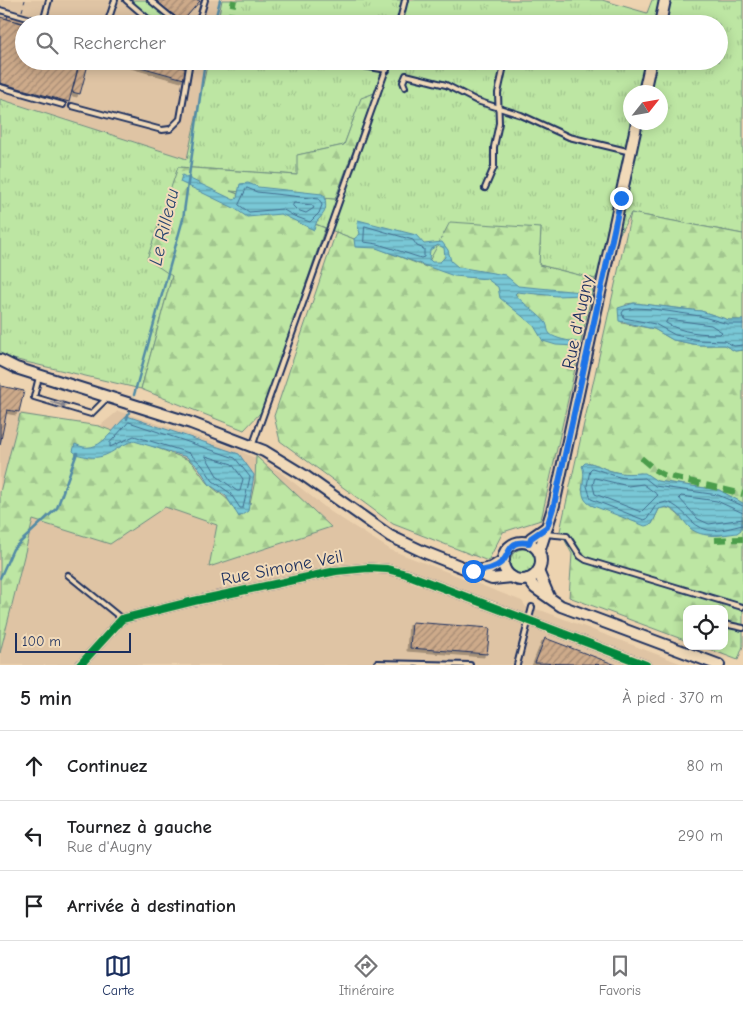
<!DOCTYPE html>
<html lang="fr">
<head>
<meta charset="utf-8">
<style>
	body { margin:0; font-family:"Comic Neue",sans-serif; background:#f2f2f2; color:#202124 }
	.controls { position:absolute; right:15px; bottom:15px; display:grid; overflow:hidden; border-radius:10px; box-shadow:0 2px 12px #0003 }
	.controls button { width:45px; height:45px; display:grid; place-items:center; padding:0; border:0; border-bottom:1px solid #e0e0e0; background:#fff; color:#202124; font:25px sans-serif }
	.compass { position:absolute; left:623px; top:85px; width:45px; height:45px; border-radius:50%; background:#fff; box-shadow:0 2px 12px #0003; rotate:59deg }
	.scale { position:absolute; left:15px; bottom:12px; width:116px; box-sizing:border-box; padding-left:5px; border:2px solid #1b2f5e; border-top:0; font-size:14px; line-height:18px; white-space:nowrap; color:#1b2f5e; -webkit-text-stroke:4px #f1dab9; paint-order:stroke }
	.stop { position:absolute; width:15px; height:15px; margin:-11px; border:4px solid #1a73e8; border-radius:50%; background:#fff }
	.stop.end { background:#1a73e8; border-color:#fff; box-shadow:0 1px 5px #0008 }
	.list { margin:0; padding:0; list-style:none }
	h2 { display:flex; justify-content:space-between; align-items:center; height:65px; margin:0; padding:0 20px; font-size:21px }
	h2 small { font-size:16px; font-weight:400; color:#757577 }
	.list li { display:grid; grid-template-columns:32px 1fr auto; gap:15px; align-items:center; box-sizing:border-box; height:70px; padding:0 20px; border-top:1px solid #e0e0e0 }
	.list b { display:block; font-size:19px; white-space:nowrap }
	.list p { margin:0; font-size:16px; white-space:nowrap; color:#757577 }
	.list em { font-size:16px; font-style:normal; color:#757577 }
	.icon { flex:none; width:28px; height:28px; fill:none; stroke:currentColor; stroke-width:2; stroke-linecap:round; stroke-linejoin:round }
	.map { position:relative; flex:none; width:743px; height:665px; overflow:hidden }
	.search { position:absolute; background:#fff; box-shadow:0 2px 12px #0003; left:15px; right:15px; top:15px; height:55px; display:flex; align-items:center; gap:12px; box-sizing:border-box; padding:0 18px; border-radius:28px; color:#757577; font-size:19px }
	.sheet { height:275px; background:#fff }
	nav { display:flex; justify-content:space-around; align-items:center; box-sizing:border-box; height:70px; border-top:1px solid #e0e0e0; background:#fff; font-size:14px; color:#757577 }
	nav a { display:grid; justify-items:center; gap:2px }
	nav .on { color:#1b2f5e }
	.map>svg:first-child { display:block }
	.built { fill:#dfc4a4 }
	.grass { fill:url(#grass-tufts); stroke:#6c8a80; fill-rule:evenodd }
	.forest { fill:url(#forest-firs); stroke:#6c8a80 }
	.water { fill:url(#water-rules); stroke:#538ba6; fill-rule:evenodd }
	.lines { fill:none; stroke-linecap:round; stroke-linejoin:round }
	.shore { stroke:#416c8e; stroke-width:1 }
	.stream { stroke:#538ba6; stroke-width:2.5 }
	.building { fill:url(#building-hatch); stroke:#1b2f5e; filter:url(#shadow) }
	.service-casing { stroke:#1b2f5e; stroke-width:8 }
	.minor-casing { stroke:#1b2f5e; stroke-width:11 }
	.secondary-casing { stroke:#1b2f5e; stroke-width:14 }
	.path { stroke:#1b2f5e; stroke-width:1; stroke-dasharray:4 4; stroke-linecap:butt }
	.service { stroke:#f1dab9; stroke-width:4 }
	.minor { stroke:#f1dab9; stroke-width:7 }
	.secondary { stroke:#f1dab9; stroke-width:10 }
	.quiet { stroke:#4c9d4c; stroke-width:6; stroke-dasharray:12 6; stroke-linecap:butt }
	.cycleway-casing { stroke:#f1dab9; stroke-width:11 }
	.cycleway { stroke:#00873e; stroke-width:8 }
	.oneway { stroke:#86848c }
	.route { stroke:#1a73e8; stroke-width:6 }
	.labels { text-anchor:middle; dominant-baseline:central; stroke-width:4; stroke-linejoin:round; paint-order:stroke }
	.street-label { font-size:18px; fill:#1b2f5e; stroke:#f1dab9 }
	.water-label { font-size:19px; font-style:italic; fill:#294670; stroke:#f1dab9 }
</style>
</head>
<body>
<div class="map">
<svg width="743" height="665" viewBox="0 0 743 665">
	<defs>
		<pattern id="grass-tufts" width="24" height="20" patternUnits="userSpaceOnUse" patternTransform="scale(1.25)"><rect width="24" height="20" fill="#bde6a3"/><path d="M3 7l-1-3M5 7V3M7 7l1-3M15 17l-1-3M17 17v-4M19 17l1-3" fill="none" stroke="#a2c68f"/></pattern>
		<pattern id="forest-firs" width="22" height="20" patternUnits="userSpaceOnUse" patternTransform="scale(1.25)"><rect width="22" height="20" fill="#bde6a3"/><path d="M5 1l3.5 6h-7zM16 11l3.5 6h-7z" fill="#a2c68f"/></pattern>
		<pattern id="water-rules" width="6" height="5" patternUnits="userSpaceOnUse" patternTransform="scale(1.25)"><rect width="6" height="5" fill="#79c8d6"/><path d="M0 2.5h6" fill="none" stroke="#62a3b1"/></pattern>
		<pattern id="building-hatch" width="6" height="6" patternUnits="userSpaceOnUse" patternTransform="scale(1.25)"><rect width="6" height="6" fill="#cdaa8a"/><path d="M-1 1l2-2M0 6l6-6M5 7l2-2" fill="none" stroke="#a68b74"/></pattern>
		<filter id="shadow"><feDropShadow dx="-3" dy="3" stdDeviation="0" flood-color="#0004"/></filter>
	</defs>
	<rect width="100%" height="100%" fill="#edd3b0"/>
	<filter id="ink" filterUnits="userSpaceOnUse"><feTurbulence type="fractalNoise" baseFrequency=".02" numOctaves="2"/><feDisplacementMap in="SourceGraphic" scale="10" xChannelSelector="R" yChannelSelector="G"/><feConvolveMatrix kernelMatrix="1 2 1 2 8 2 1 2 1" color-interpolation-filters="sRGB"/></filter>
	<g filter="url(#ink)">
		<g class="built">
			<path d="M0,0H222L217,24H24V61H208L187,159L0,99Z"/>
			<path d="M0,383L1,386L24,391L19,412L96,429L118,411L237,449L279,471L331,512L391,550L522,601L526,607L543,611L685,665H0Z"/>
		</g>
		<g class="grass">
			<path d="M130,0H146L174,24H158Z"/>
			<path d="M222,0H602L647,13L652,0H743V234L631,213L595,279L539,265L541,228L426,267L228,190L335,199L374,93L361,99L344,145L298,155V175L178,167L172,276L141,389L0,356V99L187,159L208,61H719V24H217ZM630,92H660V122H630Z"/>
			<circle cx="523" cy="562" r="13"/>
		</g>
		<g class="forest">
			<path d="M375,93L335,199L230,191L325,228L263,410L244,430L141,389L172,276L147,259L178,167L297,175V155L344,145L361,98Z"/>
			<path d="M631,213L743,234V320H729L701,311L634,303L626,304L622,323L654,329L673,340L698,345H724L735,351L743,350V504L719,490L657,481L641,473L630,475L611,471L588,462L582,490L591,505L652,524L659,509C681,498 689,556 742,527L743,515V646L738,660L701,646H724V609H687V641L569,597L572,554L560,531Z"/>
			<path d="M450,222L541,228L539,265L595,279L541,520L503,532L488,561L393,524L280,441L274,416L336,232L426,267Z"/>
			<path d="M20,414L99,426L189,460C198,468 202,477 210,485C220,495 229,497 235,511L250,504L255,481L256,456L331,527L209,567L217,525L165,507L110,544L33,520L0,653V492Z"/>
		</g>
		<g class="water">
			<path d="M182,175L234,200L237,198L240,184L248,183L258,187L322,194L325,196C326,209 327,210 319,219C316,221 315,227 314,230L281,214L247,217L234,208L180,182Z"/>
			<path d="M358,220L416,235L424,244L442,242L448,250L451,261L458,267L505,275L518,286L581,292L582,295L557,296L517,292L515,294C520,301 542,317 546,323C548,327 547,331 550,334C556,339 569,341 577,342L576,346L556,345L543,341L534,326L500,298L498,287L487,279L454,276L376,248L355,247L354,239L360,234L357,223ZM438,245L444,248L445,257L440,262H432L429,259L430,250Z"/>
			<path d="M634,303L701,311L729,320H743V350L735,351L724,345H698L673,340L654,329L619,321L618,308Z"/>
			<path d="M127,416L239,454L254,475L248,511L239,517L226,496L210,485L199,468L187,457L134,441C114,446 108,462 84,456C79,455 77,455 73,451L75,444C100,457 112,428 127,416Z"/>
			<path d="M585,463C596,462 602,469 612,471C624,475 634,473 645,473L657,481L719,490L743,503L741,530L737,533C722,535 703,539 690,528C682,520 678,510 666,507L659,509L652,524L645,526L591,505C575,496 588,478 582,466Z"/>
		</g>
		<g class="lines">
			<g class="shore">
				<path d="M247,188L257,192L319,199L322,205L319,213L310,222L294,216L282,209L249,212L239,205Z"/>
				<path d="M294,203L312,205L314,208L306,213L297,210L293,206Z"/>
				<path d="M365,226L413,240L417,246L424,249V257L421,258L378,244L364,242Z"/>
				<path d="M668,319L711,325L722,332L720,334C701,334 683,333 666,323Z"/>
				<path d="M743,324H728L700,316L653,309L635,308L624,310L622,313L624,318L655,324L675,335L699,340L725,341L734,346L743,345"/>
				<path d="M129,422L235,458L250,477L243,508H240L230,493L213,481L202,465L189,453L134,436L110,447V443Z"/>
				<path d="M206,456L232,464L243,479L240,491H237L218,477Z"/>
				<path d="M595,478L628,486L643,484L658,495L641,512L595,494L593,486Z"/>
				<path d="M743,506L718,495L655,486L645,478C617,480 616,475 592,468L590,470L587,486L591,499L644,520L647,519L656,505L666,502C684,506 690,527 708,530C720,532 732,527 743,525"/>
				<path d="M743,513L717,501L681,496L679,498L698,519L709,524L743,519"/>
			</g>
			<g class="stream">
				<path d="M214,24L220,0"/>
				<path d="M134,395L183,219L205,61"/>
				<path d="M127,419L129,412"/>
				<path d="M0,578L13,549L57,508L77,453"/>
			</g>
		</g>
		<g class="building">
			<path d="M155,0H198L200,1L182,22Z"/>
			<path d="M8,14L30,20L28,24L7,19Z"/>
			<path d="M0,17L25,24L24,61H80L69,102L0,83Z"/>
			<path d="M80,61H89L80,94L72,92Z"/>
			<path d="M119,61H160L187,69L184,79Z"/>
			<path d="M0,383L1,386L24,391L19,412L7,410L0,445Z"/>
			<path d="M412,622L490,628L487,654L410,648Z"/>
			<path d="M545,638L616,665L535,663Z"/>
		</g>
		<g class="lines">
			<g class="service-casing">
				<g id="service">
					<path d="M126,0L154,24"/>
					<path d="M150,0L179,24"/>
					<path d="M0,10L48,24"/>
					<path d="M108,21L116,24"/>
					<path d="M43,22L49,0"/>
					<path d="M107,24L115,0"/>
					<path d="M198,24L205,0"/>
					<path d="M399,24L405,0"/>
					<path d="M179,61L190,64"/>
					<path d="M353,61L358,65L387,70"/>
					<path d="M0,87L63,105"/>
					<path d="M405,87L403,82L406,75L446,85L477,101L521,115L569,137L631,152"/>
					<path d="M72,106L162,130L170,129L180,119L190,61"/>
					<path d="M485,188L494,167V147L499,123L498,93L505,61"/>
					<path d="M39,377L34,397L91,414L107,398"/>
					<path d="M253,444L389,61"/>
					<path d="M545,534L567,536L580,556L586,560L742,607"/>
					<path d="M68,575L122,619"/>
					<path d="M724,624L743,628"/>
					<path d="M377,663L470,665"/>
					<path d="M517,665L532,607"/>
				</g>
			</g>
			<g class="minor-casing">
				<path id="minor" d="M80,665L122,619L194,601L336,571L368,568L387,569L406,574L646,665"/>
			</g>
			<g class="secondary-casing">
				<g id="secondary">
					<path d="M660,24L665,0"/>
					<path d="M644,92L651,61"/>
					<path d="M0,360L16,368L191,423L264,451L305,476L390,536L424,552L492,579L512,577"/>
					<circle cx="522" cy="561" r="19"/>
					<path d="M529,543L531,538L547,527"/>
					<path d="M539,552L554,505L637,122"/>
					<path d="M476,571L491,568L504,560"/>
					<path d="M538,571L549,597"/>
					<path d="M528,579L535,588L561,606L719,665"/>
				</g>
			</g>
			<path class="path" d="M22,11L25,0"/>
			<use href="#service" class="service"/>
			<use href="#minor" class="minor"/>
			<use href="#secondary" class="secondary"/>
			<g class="quiet">
				<path d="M229,24L234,0"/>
				<path d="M641,458L655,470L664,475L743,494"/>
				<path d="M715,540L743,539"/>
			</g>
			<g class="cycleway-casing">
				<path id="cycleway" d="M80,665L122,619L194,601L336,571L368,568L387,569L406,574L646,665"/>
			</g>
			<use href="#cycleway" class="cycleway"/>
		</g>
		<defs><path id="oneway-shaft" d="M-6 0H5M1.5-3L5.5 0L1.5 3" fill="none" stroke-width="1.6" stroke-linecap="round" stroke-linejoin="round" transform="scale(1.25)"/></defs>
		<use class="oneway" href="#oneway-shaft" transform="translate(58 404) rotate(16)"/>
	</g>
	<g class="lines" filter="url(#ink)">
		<path class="route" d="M473,571C483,571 495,569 503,561C512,550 508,540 529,543L531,538L547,527L554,505L621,198"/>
	</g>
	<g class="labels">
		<g class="street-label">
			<text transform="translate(578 322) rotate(-78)">Rue d'Augny</text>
			<text transform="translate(282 568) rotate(-11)">Rue Simone Veil</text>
		</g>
		<g class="water-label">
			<text transform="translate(164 227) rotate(-77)">Le Rilleau</text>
		</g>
	</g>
</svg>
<div class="controls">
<button><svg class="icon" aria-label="locate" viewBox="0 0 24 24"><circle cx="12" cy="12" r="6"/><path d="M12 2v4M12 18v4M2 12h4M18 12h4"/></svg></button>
</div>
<svg class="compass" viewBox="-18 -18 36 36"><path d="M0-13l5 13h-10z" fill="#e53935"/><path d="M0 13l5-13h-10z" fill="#757577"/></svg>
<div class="scale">100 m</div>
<div class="stop" style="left:473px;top:571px"></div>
<div class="stop end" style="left:621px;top:198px"></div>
<div class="search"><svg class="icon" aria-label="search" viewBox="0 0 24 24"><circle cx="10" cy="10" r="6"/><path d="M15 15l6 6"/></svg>Rechercher</div>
</div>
<section class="sheet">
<h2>5 min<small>À pied · 370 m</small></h2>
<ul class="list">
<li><svg class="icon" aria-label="ahead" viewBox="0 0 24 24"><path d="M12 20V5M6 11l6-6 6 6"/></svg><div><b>Continuez</b></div><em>80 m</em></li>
<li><svg class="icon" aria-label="left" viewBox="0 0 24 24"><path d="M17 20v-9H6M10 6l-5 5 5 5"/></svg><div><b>Tournez à gauche</b><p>Rue d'Augny</p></div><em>290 m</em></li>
<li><svg class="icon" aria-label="arrive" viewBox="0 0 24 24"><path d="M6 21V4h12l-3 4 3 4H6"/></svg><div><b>Arrivée à destination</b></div></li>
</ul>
</section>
<nav>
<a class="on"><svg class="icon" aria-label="map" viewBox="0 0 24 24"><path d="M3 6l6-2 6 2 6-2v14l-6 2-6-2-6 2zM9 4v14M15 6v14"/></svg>Carte</a>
<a><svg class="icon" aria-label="directions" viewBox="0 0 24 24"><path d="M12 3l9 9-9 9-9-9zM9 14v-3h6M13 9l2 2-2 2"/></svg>Itinéraire</a>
<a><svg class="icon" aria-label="saved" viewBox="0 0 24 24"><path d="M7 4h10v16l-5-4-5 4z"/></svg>Favoris</a>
</nav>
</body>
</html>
